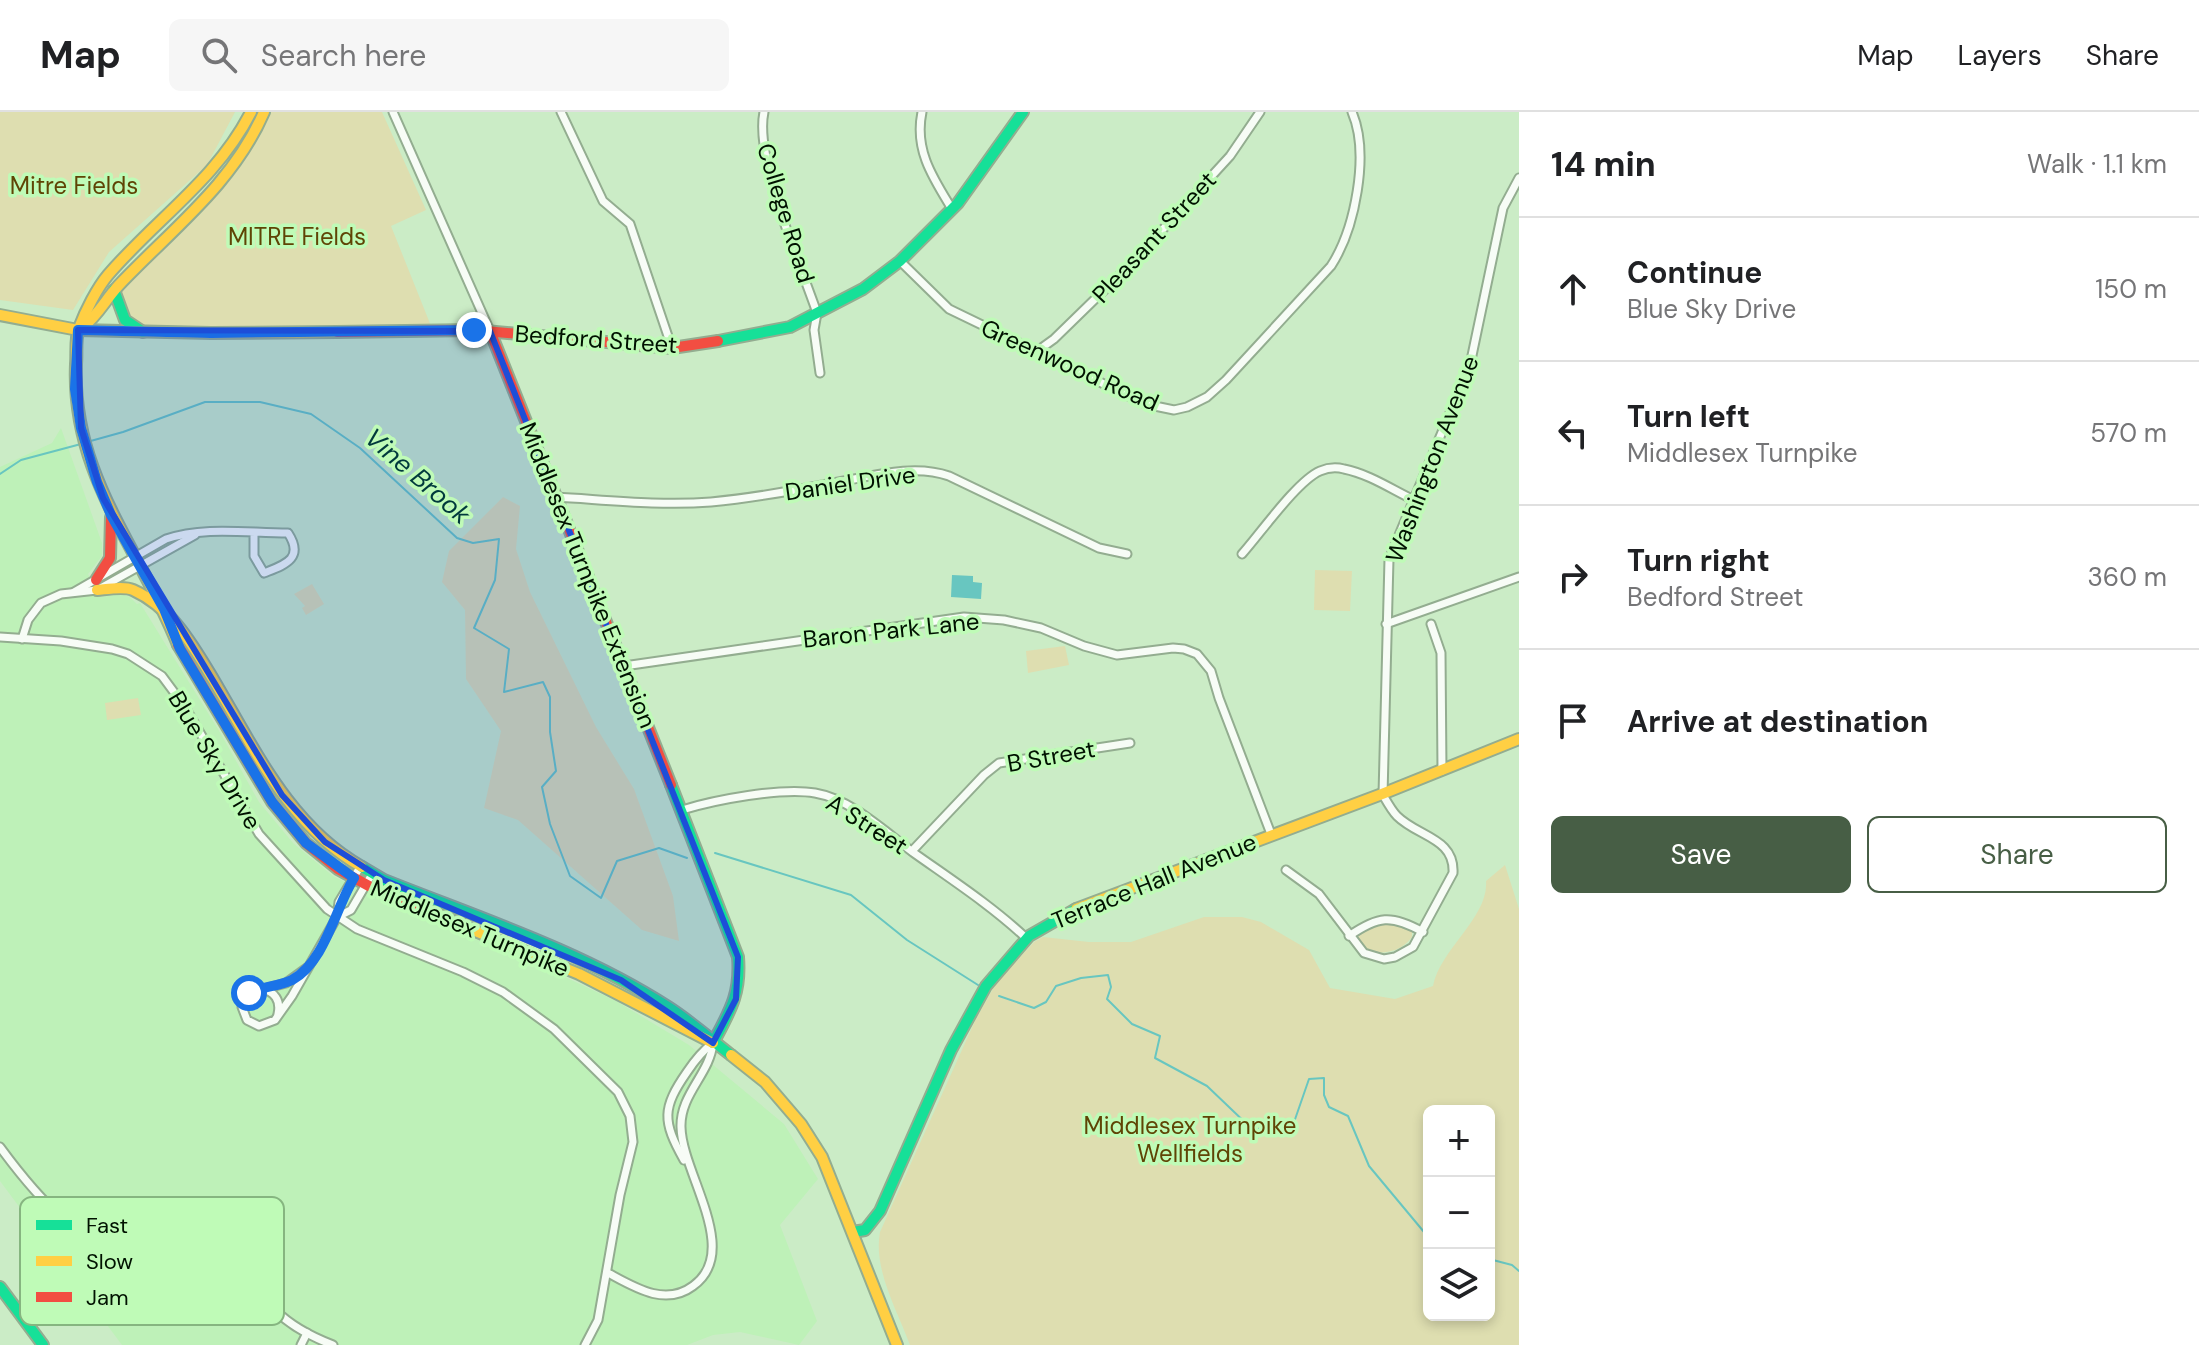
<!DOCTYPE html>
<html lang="en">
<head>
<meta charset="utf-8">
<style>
	body { margin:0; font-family:"DM Sans",sans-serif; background:#f6f6f6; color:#202124 }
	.controls { position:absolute; right:24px; bottom:24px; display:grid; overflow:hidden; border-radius:12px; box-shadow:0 4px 12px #0003 }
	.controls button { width:72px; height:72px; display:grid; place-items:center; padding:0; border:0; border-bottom:2px solid #e0e0e0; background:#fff; color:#202124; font:40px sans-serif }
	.stop { position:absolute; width:24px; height:24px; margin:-18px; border:6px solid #1a73e8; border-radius:50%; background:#fff }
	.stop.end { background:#1a73e8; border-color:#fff; box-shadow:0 2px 8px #0008 }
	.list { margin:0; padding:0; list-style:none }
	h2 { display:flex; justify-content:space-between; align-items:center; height:104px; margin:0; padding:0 32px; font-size:34px }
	h2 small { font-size:26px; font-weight:400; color:#757577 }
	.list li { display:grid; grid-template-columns:52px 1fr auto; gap:24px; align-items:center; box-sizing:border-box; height:144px; padding:0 32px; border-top:2px solid #e0e0e0 }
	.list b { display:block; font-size:30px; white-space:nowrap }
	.list p { margin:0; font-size:26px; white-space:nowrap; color:#757577 }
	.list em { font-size:26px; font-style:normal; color:#757577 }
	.actions { display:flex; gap:16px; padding:24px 32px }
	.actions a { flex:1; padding:18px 0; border:2px solid #475e45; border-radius:12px; text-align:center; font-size:28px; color:#475e45 }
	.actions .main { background:#475e45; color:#fff }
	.icon { flex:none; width:44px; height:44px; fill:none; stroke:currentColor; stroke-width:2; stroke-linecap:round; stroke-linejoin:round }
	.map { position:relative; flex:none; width:1519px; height:1233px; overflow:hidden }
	header { display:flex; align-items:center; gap:48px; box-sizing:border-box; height:112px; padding:0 40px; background:#fff; border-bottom:2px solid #e0e0e0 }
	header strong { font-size:38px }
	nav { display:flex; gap:44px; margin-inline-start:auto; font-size:28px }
	.search { width:560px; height:72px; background:#f6f6f6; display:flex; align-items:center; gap:20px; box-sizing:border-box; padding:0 28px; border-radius:12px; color:#757577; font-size:30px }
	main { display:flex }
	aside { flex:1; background:#fff }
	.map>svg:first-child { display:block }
	.built { fill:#bef1b8 }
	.green { fill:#dedeb0; fill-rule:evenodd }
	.water { fill:#68c6c0 }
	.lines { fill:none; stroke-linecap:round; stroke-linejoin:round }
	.stream { stroke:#68c6c0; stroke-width:2 }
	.street-casing { stroke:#93ad90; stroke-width:11 }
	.fast-casing { stroke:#93ad90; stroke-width:14 }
	.slow-casing { stroke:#93ad90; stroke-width:14 }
	.jam-casing { stroke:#93ad90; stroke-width:14 }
	.street { stroke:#f7fcf6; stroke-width:7 }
	.fast { stroke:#16e098; stroke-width:10 }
	.slow { stroke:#ffcf43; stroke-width:10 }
	.jam { stroke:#f24e42; stroke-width:10 }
	.route { stroke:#1a73e8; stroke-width:10 }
	.marked { fill:#1d4ed8; fill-opacity:0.2; stroke:#1d4ed8; stroke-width:6; stroke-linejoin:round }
	.labels { text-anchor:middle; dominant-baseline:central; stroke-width:7; stroke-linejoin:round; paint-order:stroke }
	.park-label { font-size:24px; fill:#5f4405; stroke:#bffbb7 }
	.street-label { font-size:24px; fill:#001200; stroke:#bffbb7 }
	.water-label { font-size:26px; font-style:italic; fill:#00393c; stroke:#bffbb7 }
	.key { fill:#bffbb7; stroke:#86b580; stroke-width:2 }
	.key-label { font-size:22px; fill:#001200 }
</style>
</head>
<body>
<header>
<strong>Map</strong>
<div class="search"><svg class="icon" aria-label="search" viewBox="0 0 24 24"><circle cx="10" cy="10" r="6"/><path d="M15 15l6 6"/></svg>Search here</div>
<nav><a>Map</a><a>Layers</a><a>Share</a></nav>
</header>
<main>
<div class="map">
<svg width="1519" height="1233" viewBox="0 0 1519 1233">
	<rect width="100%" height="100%" fill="#cbecc6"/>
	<path class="built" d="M61,316L102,431V444L88,462L101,485L121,482L130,485L137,492L140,491L221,622L259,690L293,731L333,764L393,794L533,850L616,889L689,933L784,1012L818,1067L780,1113L817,1209L799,1233L740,1220L713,1223L687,1233H122L0,1069V355L52,331Z"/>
	<g class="green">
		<path d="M0,0H235L207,53L109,140L73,198L0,188Z"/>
		<path d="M264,0H382L426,98L391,114L433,219L145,221L125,208L114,178L215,76Z"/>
		<path d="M503,385L520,394L516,437L530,480L596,615L634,677L673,784L679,829L642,818L518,708L484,696L501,619L466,567L465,498L442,470L449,439Z"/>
		<path d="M1315,458L1352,459L1350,499L1314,498Z"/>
		<path d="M312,472L324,492L306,503L302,496L305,494L294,482Z"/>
		<path d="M1065,534L1069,553L1028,561L1026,539Z"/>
		<path d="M138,586L141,603L107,608L105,591Z"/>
		<path d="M1505,753L1519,797V1233H910C897,1198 873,1157 880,1120L975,909L995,873L1034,830L1043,825L1089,830H1131L1204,805H1242L1261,810L1309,838L1330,876L1395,887L1433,874C1440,837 1489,805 1486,769ZM1429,999H1489V1203H1429Z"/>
		<path d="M1374,810H1400L1412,819V825C1402,838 1390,841 1374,841L1358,831L1355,823Z"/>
	</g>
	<path class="water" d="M952,463L973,464V470L982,471L981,487L951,485Z"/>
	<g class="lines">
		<g class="stream">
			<path d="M87,330L123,320L205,290H260L311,302L360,336L457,426L473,431L499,427L495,468L474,516L509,537L504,580L543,570L550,585V620L556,659L542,675L550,712L570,764L601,786L617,749L659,736L687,746"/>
			<path d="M0,362L21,348L81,332"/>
			<path d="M715,741L851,783L907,828L978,873"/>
			<path d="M999,884L1034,896L1046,890L1056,874L1081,866L1108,863L1111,875L1107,887L1132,912L1160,924L1155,946L1207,974L1252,1017L1292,1016L1309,967L1324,966V983L1329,995L1348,1004L1369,1054L1429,1126"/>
			<path d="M1489,1147L1512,1153L1519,1159"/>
		</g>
		<g class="street-casing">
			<g id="street">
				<path d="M393,0L490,219"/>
				<path d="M561,0L603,89L630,112L672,236"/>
				<path d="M764,0C754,46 801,154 817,201L814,218L820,261"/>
				<path d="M922,0C914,38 933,66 952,97"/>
				<path d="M900,149L949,197L1145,292L1174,298L1187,295L1207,285L1226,268L1331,154C1355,117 1370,42 1352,0"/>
				<path d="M1036,240L1054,227L1132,151L1230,44L1260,0"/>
				<path d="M556,385C608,388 660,394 711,390C752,386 792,379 833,371C869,365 913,351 949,364L1099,436L1127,442"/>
				<path d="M1242,442C1260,422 1297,369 1320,359C1327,356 1336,355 1344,357C1369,362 1391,377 1414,388"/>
				<path d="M74,480L166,427C204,414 247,421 288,421C305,447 284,453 264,461L254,444V421"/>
				<path d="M1386,512L1519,465"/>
				<path d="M1431,512L1441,541L1442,659"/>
				<path d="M0,525L61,529L112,537L128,542L162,564L185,595L259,722L327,797L357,817L463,860L503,880L554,917L618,980L630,1004L633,1030L620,1083L598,1208L585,1233"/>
				<path d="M22,527L28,508L41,491L61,482L97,478L195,423"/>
				<path d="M624,554L964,505L1004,508L1041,516L1084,534L1117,543L1173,536L1184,537L1197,542L1211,559L1219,586L1271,722"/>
				<path d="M682,698C714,688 782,675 815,681C851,687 885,720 914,741C952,768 992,794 1026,826"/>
				<path d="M912,739L984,663L999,651L1130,631"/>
				<path d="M1286,758L1319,782L1364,841L1384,847L1395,845L1413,835L1453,761C1455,726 1418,725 1397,704C1392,699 1387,690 1383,683L1389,447L1470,253L1503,96L1519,66"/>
				<path d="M337,805L351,798L372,762"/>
				<path d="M1349,824C1378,804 1391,802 1423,820"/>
				<path d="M308,855L286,871L249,881L242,895L247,908L259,914L275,908L292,884L337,805L339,790L360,755"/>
				<path d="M261,877C275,879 281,889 278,902"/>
				<path d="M0,1035C36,1084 84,1142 149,1144C175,1145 204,1137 228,1151C246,1162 260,1183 275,1198C291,1214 312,1225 333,1233"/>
				<path d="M684,1048C662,1009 662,996 687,960C695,948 702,939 713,931"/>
				<path d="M608,1161C634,1175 665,1195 693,1174C742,1139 682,1062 681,1015C680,982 710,962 713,931"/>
				<path d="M301,1233L307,1221"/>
			</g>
		</g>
		<g class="fast-casing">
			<g id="fast">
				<path d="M114,178L125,208L143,220"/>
				<path d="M718,229L790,215L863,177L900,149L958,91L1023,0"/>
				<path d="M671,673L738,845C741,882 730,899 713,931"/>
				<path d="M362,755L384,768C479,806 581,839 668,895C690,909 710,927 731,943"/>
				<path d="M853,1120L865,1118L880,1099L951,938L986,874L1029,824L1076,797"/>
				<path d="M0,1175L43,1233"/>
			</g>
		</g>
		<g class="slow-casing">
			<g id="slow">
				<path d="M0,203L78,218L211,221L337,220"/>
				<path d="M83,215C99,202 105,188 119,173C171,118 233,72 264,0"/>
				<path d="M97,478C108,477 124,474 133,478C171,495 192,532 213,567C254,636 289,714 362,755"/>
				<path d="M178,533C140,436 71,363 76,252C77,241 75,226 79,216C85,200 97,176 108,163C156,107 217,67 251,0"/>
				<path d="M1076,797L1382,682L1519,627"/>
				<path d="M451,809L579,862L713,931"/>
				<path d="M731,943L765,970L801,1012L822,1045L897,1233"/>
			</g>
		</g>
		<g class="jam-casing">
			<g id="jam">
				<path d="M490,219L671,673"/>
				<path d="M337,220L474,218L672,236L718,229"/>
				<path d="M96,468L110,446L111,405"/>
				<path d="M178,533L272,690L306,731L338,757L378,779L451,809"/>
			</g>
		</g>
		<use href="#street" class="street"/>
		<use href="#fast" class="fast"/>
		<use href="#slow" class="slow"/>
		<use href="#jam" class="jam"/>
	</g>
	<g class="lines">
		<path class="route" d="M249,881C262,874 278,875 292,868C325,850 335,797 354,766L306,731L272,690L180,537L164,497L111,403L97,370L81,316L75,277L78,218L211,221L474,218"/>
	</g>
	<path class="marked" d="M78,218L490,219L738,845L736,887L713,931L621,868L384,768L325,730L282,683L103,386L81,316Z"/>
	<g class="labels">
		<g class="park-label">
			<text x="74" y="73">Mitre Fields</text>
			<text x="297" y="124">MITRE Fields</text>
			<text x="1190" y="1013">Middlesex Turnpike<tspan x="1190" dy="28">Wellfields</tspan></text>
		</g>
		<g class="street-label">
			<text transform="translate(786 101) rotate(73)">College Road</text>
			<text transform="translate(1154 125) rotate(-47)">Pleasant Street</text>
			<text transform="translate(596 227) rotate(4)">Bedford Street</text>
			<text transform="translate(1070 253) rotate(24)">Greenwood Road</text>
			<text transform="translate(1432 347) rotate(-69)">Washington Avenue</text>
			<text transform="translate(850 371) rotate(-8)">Daniel Drive</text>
			<text transform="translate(588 463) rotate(68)">Middlesex Turnpike Extension</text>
			<text transform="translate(891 518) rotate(-6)">Baron Park Lane</text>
			<text transform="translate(1051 644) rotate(-10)">B Street</text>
			<text transform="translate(215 648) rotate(59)">Blue Sky Drive</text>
			<text transform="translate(867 712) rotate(32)">A Street</text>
			<text transform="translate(1154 769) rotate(-22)">Terrace Hall Avenue</text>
			<text transform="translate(470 816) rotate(23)">Middlesex Turnpike</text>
		</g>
		<g class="water-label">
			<text transform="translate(418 364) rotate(41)">Vine Brook</text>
		</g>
	</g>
	<rect x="20" y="1085" width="264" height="128" rx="12" class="key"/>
	<rect x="36" y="1108" width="36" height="10" fill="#16e098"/>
	<rect x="36" y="1144" width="36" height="10" fill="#ffcf43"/>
	<rect x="36" y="1180" width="36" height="10" fill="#f24e42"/>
	<g class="key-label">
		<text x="86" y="1121">Fast</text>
		<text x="86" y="1157">Slow</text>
		<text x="86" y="1193">Jam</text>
	</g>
</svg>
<div class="controls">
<button>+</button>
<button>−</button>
<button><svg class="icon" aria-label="layers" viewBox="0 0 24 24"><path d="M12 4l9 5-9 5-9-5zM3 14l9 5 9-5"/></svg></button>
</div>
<div class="stop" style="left:249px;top:881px"></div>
<div class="stop end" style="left:474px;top:218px"></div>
</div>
<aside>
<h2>14 min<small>Walk · 1.1 km</small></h2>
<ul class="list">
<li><svg class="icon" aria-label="ahead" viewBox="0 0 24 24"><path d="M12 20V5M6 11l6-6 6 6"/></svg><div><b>Continue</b><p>Blue Sky Drive</p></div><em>150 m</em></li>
<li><svg class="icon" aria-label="left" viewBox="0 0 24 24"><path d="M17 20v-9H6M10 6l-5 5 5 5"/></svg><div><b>Turn left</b><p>Middlesex Turnpike</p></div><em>570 m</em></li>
<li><svg class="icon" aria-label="right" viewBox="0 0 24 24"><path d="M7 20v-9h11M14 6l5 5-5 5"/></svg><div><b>Turn right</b><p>Bedford Street</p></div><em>360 m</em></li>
<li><svg class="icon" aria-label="arrive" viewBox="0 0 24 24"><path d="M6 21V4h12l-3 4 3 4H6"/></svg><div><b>Arrive at destination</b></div></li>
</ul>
<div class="actions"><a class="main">Save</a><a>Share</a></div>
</aside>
</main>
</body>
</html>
